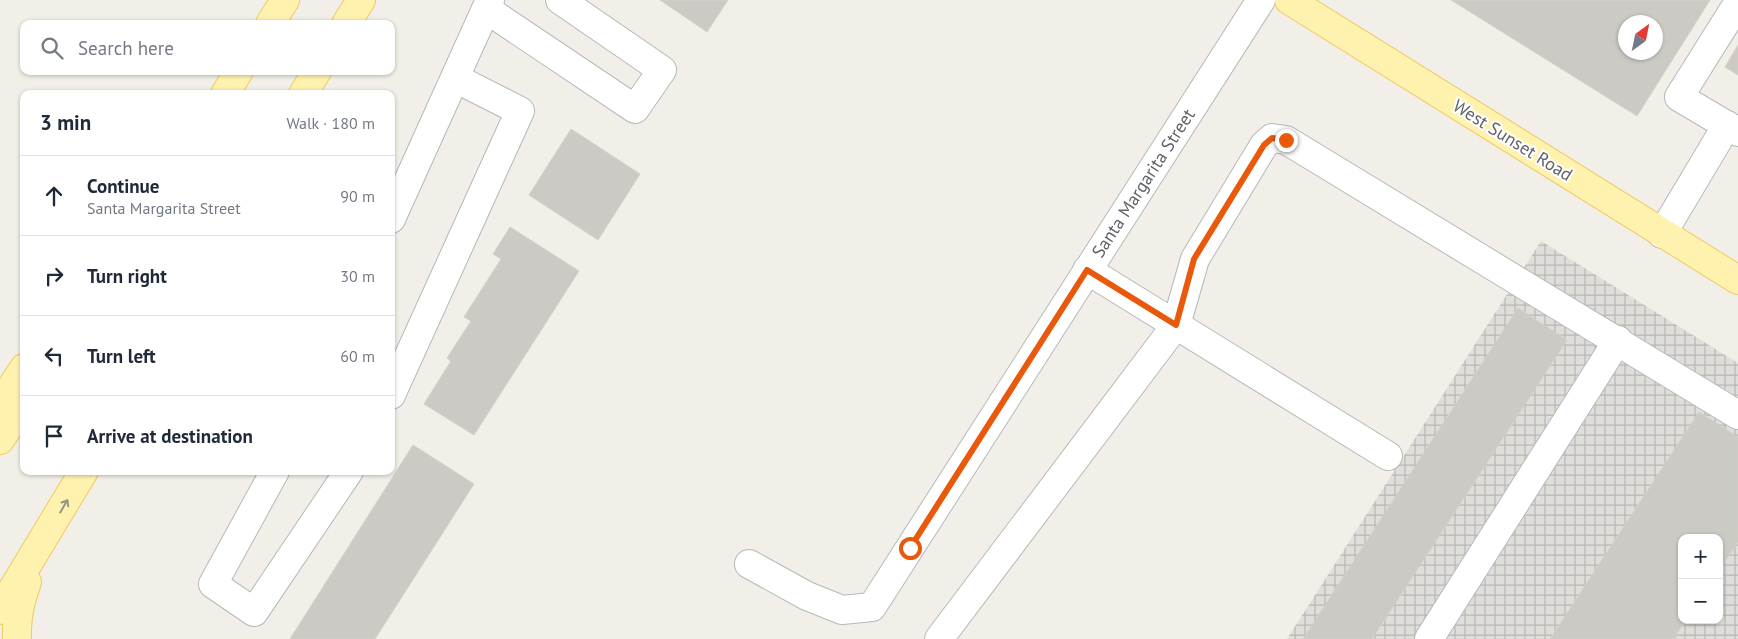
<!DOCTYPE html>
<html lang="en">
<head>
<meta charset="utf-8">
<style>
	body { margin:0; font-family:"PT Sans",sans-serif; background:#f6f6f7; color:#1f2937 }
	.controls { position:absolute; right:15px; bottom:15px; display:grid; overflow:hidden; border-radius:10px; box-shadow:0 1px 4px #0004 }
	.controls button { width:45px; height:45px; display:grid; place-items:center; padding:0; border:0; border-bottom:1px solid #e0e1e3; background:#fff; color:#1f2937; font:25px sans-serif }
	.compass { position:absolute; left:1618px; top:15px; width:45px; height:45px; border-radius:50%; background:#fff; box-shadow:0 1px 4px #0004; rotate:33deg }
	.stop { position:absolute; width:15px; height:15px; margin:-11px; border:4px solid #ea580c; border-radius:50%; background:#fff }
	.stop.end { background:#ea580c; border-color:#fff; box-shadow:0 1px 5px #0008 }
	.list { margin:0; padding:0; list-style:none }
	h2 { display:flex; justify-content:space-between; align-items:center; height:65px; margin:0; padding:0 20px; font-size:21px }
	h2 small { font-size:16px; font-weight:400; color:#747a83 }
	.list li { display:grid; grid-template-columns:32px 1fr auto; gap:15px; align-items:center; box-sizing:border-box; height:80px; padding:0 20px; border-top:1px solid #e0e1e3 }
	.list b { display:block; font-size:19px; white-space:nowrap }
	.list p { margin:0; font-size:16px; white-space:nowrap; color:#747a83 }
	.list em { font-size:16px; font-style:normal; color:#747a83 }
	.icon { flex:none; width:28px; height:28px; fill:none; stroke:currentColor; stroke-width:2; stroke-linecap:round; stroke-linejoin:round }
	.map { position:relative; flex:none; width:1738px; height:639px; overflow:hidden }
	.search { position:absolute; background:#fff; box-shadow:0 1px 4px #0004; left:20px; top:20px; width:375px; height:55px; display:flex; align-items:center; gap:12px; box-sizing:border-box; padding:0 18px; border-radius:10px; color:#747a83; font-size:19px }
	.panel { position:absolute; background:#fff; box-shadow:0 1px 4px #0004; left:20px; top:90px; width:375px; height:385px; border-radius:10px }
	.map>svg:first-child { display:block }
	.industrial { fill:url(#industrial-grid); fill-rule:evenodd }
	.building { fill:#cccac5; stroke:#d6d1c6; fill-rule:evenodd }
	.lines { fill:none; stroke-linecap:round; stroke-linejoin:round }
	.minor-casing { stroke:#b5b8bc; stroke-width:30 }
	.major-casing { stroke:#f2c960; stroke-width:30 }
	.minor { stroke:#fff; stroke-width:28 }
	.major { stroke:#fff2af; stroke-width:28 }
	.oneway { stroke:#979581 }
	.route { stroke:#ea580c; stroke-width:6 }
	.labels { text-anchor:middle; dominant-baseline:central; stroke-width:4; stroke-linejoin:round; paint-order:stroke }
	.street-label { font-size:18px; fill:#5f6368; stroke:#fff }
</style>
</head>
<body>
<div class="map">
<svg width="1738" height="639" viewBox="0 0 1738 639">
	<defs>
		<pattern id="industrial-grid" width="8" height="8" patternUnits="userSpaceOnUse" patternTransform="scale(1.25)"><rect width="8" height="8" fill="#e0deda"/><path d="M0 4h8M4 0v8" fill="none" stroke="#b9b8b5"/></pattern>
	</defs>
	<rect width="100%" height="100%" fill="#f1efe8"/>
	<path class="industrial" d="M1541,241L1738,363V639H1287ZM1682,538H1719V620H1682Z"/>
	<g class="building">
		<path d="M660,0H728L707,32Z"/>
		<path d="M1451,0H1710L1637,116ZM1626,22H1656V52H1626Z"/>
		<path d="M1738,45V75L1725,67Z"/>
		<path d="M571,129L640,174L598,240L529,195Z"/>
		<path d="M510,227L579,271L474,435L424,404L451,361L447,358L471,321L464,317L501,259L493,254Z"/>
		<path d="M1518,308L1567,340L1372,639H1303Z"/>
		<path d="M1699,412L1738,437V542L1719,570V538H1682V620H1686L1673,639H1550Z"/>
		<path d="M413,445L474,484L375,639H290Z"/>
	</g>
	<g class="lines">
		<g class="minor-casing">
			<g id="minor">
				<path d="M1738,3L1679,97L1738,132"/>
				<path d="M486,9L635,109L662,70L560,0"/>
				<path d="M391,219L490,0"/>
				<path d="M1662,234L1727,125"/>
				<path d="M1087,270L1388,456"/>
				<path d="M391,395L520,111L455,78"/>
				<path d="M275,471L213,584L254,612L349,471"/>
				<path d="M749,564L807,596L842,610L872,607L1261,0"/>
				<path d="M939,639L1176,325L1195,259L1264,145L1272,138L1286,140L1738,415"/>
				<path d="M1429,639L1618,340"/>
			</g>
		</g>
		<g class="major-casing">
			<g id="major">
				<path d="M1289,0L1738,280"/>
				<path d="M270,24L285,0"/>
				<path d="M346,24L361,0"/>
				<path d="M225,94L239,71"/>
				<path d="M303,94L317,71"/>
				<path d="M0,404L24,368"/>
				<path d="M0,440L24,404"/>
				<path d="M0,610L84,471"/>
				<path d="M17,639C16,619 20,601 27,582"/>
			</g>
		</g>
		<use href="#minor" class="minor"/>
		<use href="#major" class="major"/>
	</g>
	<defs><path id="oneway-shaft" d="M-6 0H5M1.5-3L5.5 0L1.5 3" fill="none" stroke-width="1.6" stroke-linecap="round" stroke-linejoin="round" transform="scale(1.25)"/></defs>
	<use class="oneway" href="#oneway-shaft" transform="translate(64 506) rotate(-60)"/>
	<g class="lines">
		<path class="route" d="M910,548L1087,270L1176,325L1194,259L1264,145L1272,138L1286,140"/>
	</g>
	<g class="labels">
		<g class="street-label">
			<text transform="translate(1513 140) rotate(32)">West Sunset Road</text>
			<text transform="translate(1143 183) rotate(-57)">Santa Margarita Street</text>
		</g>
	</g>
</svg>
<div class="controls">
<button>+</button>
<button>−</button>
</div>
<svg class="compass" viewBox="-18 -18 36 36"><path d="M0-13l5 13h-10z" fill="#e53935"/><path d="M0 13l5-13h-10z" fill="#747a83"/></svg>
<div class="stop" style="left:910px;top:548px"></div>
<div class="stop end" style="left:1286px;top:140px"></div>
<div class="search"><svg class="icon" aria-label="search" viewBox="0 0 24 24"><circle cx="10" cy="10" r="6"/><path d="M15 15l6 6"/></svg>Search here</div>
<section class="panel">
<h2>3 min<small>Walk · 180 m</small></h2>
<ul class="list">
<li><svg class="icon" aria-label="ahead" viewBox="0 0 24 24"><path d="M12 20V5M6 11l6-6 6 6"/></svg><div><b>Continue</b><p>Santa Margarita Street</p></div><em>90 m</em></li>
<li><svg class="icon" aria-label="right" viewBox="0 0 24 24"><path d="M7 20v-9h11M14 6l5 5-5 5"/></svg><div><b>Turn right</b></div><em>30 m</em></li>
<li><svg class="icon" aria-label="left" viewBox="0 0 24 24"><path d="M17 20v-9H6M10 6l-5 5 5 5"/></svg><div><b>Turn left</b></div><em>60 m</em></li>
<li><svg class="icon" aria-label="arrive" viewBox="0 0 24 24"><path d="M6 21V4h12l-3 4 3 4H6"/></svg><div><b>Arrive at destination</b></div></li>
</ul>
</section>
</div>
</body>
</html>
